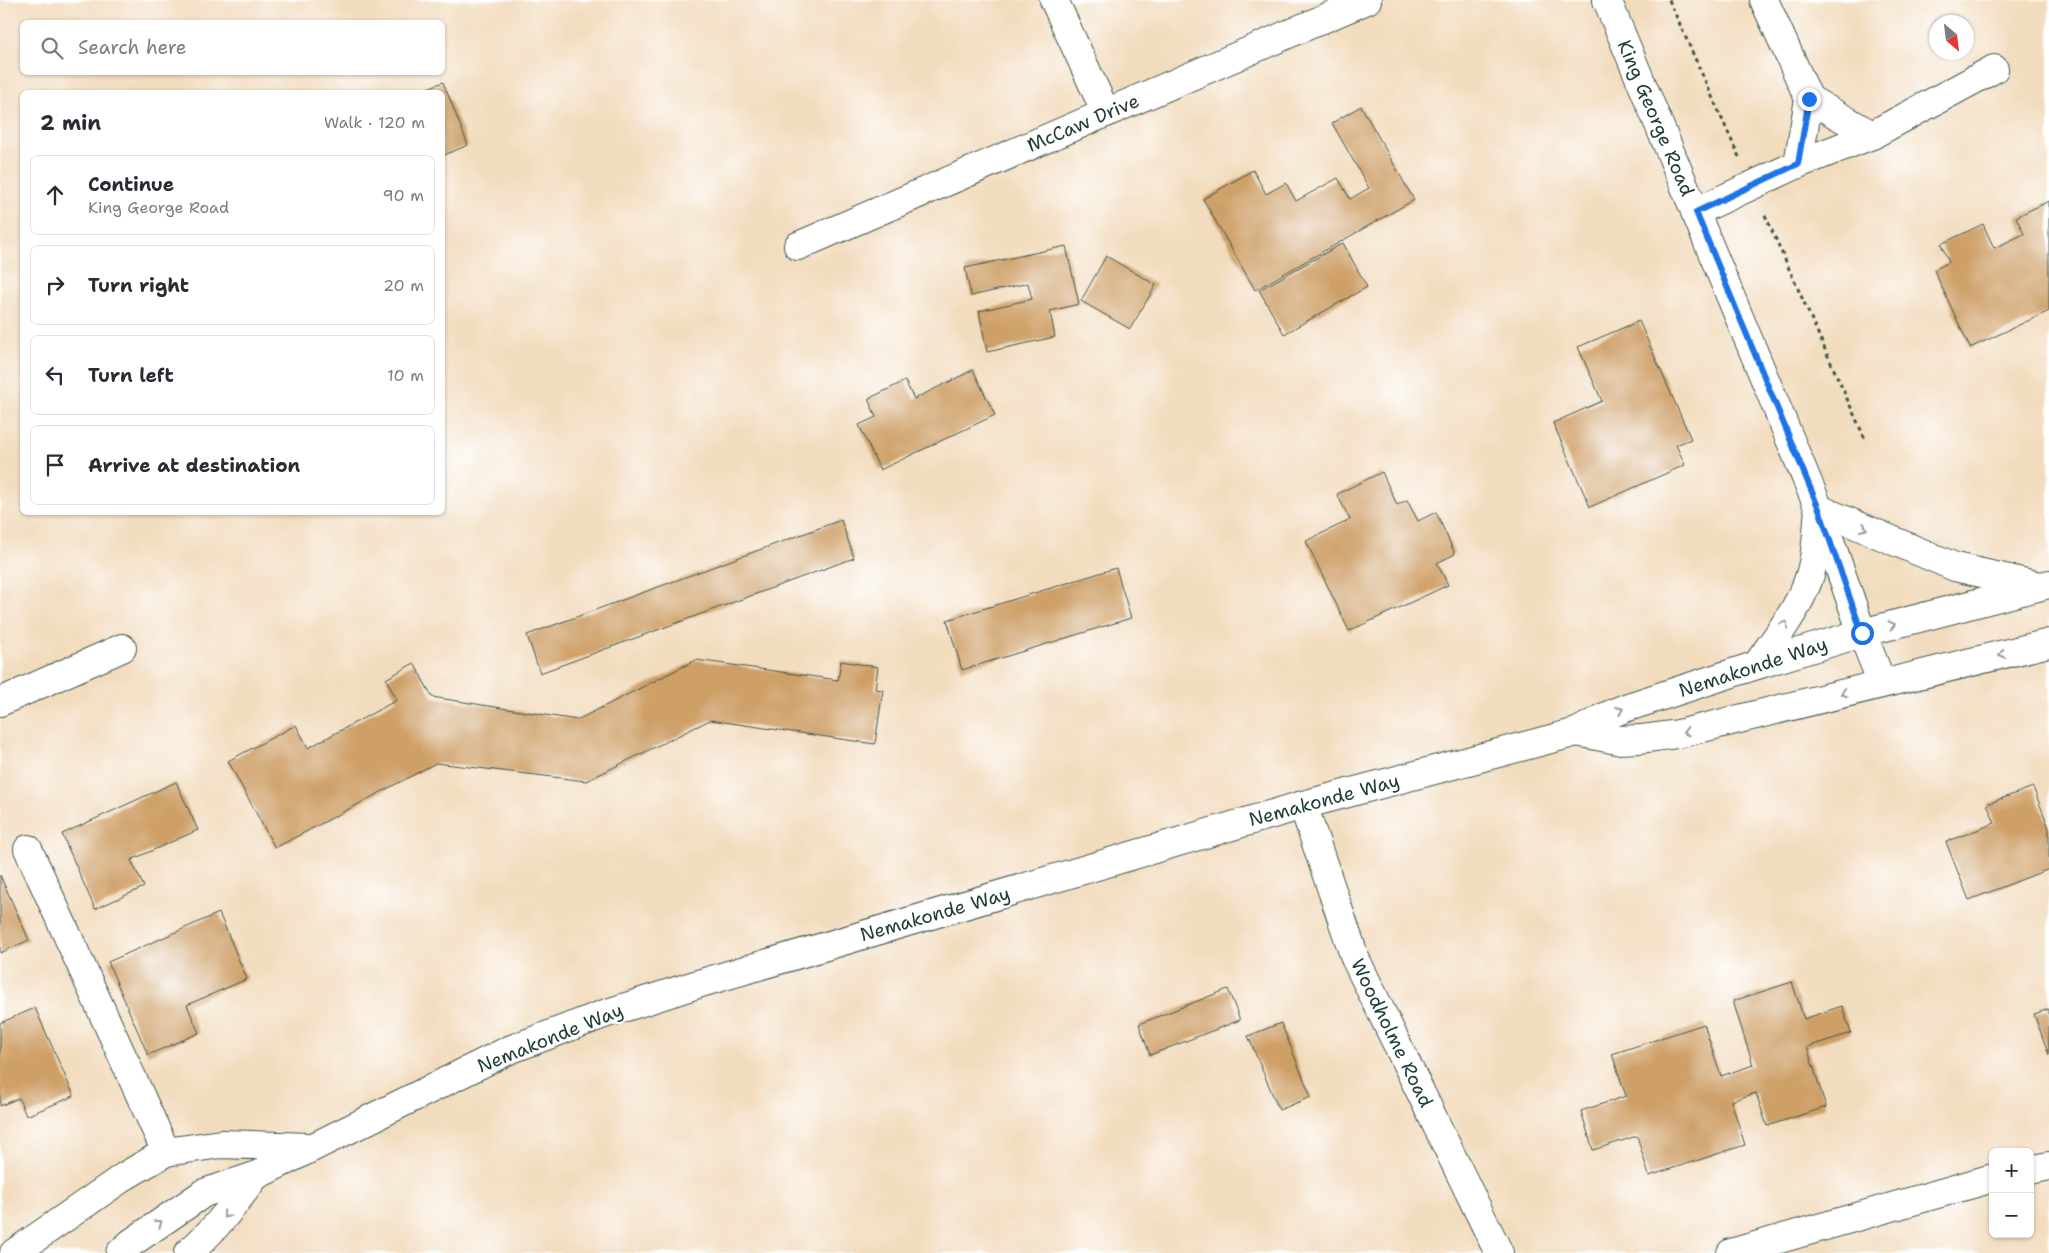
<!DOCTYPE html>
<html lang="en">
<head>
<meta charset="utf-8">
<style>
	body { margin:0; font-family:"Shantell Sans",sans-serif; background:#f7f7f7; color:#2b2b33 }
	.controls { position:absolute; right:15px; bottom:15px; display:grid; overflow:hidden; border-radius:8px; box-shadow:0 1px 4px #0004 }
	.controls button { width:45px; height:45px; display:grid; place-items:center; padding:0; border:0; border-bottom:1px solid #e1e1e2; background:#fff; color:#2b2b33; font:25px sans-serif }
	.compass { position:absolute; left:1929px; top:15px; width:45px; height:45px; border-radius:50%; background:#fff; box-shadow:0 1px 4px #0004; rotate:152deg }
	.stop { position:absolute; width:15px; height:15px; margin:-11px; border:4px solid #1a73e8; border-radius:50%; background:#fff }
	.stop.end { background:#1a73e8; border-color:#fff; box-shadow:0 1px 5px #0008 }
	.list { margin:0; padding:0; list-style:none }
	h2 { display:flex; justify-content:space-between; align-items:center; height:65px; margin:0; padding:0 20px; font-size:21px }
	h2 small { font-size:16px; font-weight:400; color:#7c7c81 }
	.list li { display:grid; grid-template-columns:32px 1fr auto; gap:15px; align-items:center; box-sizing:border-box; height:80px; margin:0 10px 10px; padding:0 10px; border:1px solid #e1e1e2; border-radius:8px }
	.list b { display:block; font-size:19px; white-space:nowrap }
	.list p { margin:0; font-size:16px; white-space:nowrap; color:#7c7c81 }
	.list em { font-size:16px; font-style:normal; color:#7c7c81 }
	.icon { flex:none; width:28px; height:28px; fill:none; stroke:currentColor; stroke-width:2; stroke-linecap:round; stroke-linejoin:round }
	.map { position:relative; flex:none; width:2049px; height:1253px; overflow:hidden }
	.search { position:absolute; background:#fff; box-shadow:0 1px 4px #0004; left:20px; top:20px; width:425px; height:55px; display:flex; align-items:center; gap:12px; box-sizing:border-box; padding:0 18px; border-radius:8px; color:#7c7c81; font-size:19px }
	.panel { position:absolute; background:#fff; box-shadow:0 1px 4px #0004; left:20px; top:90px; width:425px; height:425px; border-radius:8px }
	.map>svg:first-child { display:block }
	.building { fill:#ce9f66 }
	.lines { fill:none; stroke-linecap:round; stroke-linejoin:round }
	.minor-casing { stroke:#3f5549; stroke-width:30 }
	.major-casing { stroke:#3f5549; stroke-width:30 }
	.highway-casing { stroke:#3f5549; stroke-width:30 }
	.path { stroke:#3f5549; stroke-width:3; stroke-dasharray:4 4; stroke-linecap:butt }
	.minor { stroke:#fff; stroke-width:28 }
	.major { stroke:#fff; stroke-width:28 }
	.highway { stroke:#fff; stroke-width:28 }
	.oneway { stroke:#8f9e9a }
	.route { stroke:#1a73e8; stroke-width:6 }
	.labels { text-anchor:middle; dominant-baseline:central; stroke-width:4.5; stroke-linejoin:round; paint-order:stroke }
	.street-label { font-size:19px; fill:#1f3d34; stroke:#fff }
</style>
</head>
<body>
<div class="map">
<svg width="2049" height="1253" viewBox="0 0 2049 1253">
	<rect width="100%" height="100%" fill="#fff"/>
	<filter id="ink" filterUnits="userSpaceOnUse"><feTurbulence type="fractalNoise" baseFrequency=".02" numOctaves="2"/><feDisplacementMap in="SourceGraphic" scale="10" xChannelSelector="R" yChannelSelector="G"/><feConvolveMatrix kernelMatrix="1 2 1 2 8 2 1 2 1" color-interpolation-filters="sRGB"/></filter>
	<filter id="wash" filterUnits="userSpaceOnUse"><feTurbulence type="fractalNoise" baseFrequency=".0096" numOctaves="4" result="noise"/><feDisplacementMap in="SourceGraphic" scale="20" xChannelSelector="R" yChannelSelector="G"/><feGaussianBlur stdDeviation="1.12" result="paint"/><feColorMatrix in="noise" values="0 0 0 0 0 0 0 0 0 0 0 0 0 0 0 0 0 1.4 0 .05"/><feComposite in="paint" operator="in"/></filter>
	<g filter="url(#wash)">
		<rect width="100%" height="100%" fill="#f2dcbe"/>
		<g id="blocks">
			<g class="building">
				<path d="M443,82L468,145L442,156V92H418Z"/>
				<path d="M1361,106L1414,200L1255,290L1203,199L1253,170L1266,194L1286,183L1296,201L1338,178L1350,199L1369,188L1332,123Z"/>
				<path d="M2049,201V311L1970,348L1934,270L1949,262L1941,244L1983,224L1994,248L2024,234L2016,217Z"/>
				<path d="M1343,243L1367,287L1284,334L1259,290Z"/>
				<path d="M1066,246L1079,304L1050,311L1055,337L987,352L979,311L1032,299L1028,283L971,296L965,268Z"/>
				<path d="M1106,256L1156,285L1130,329L1081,301Z"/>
				<path d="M1639,321L1691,439L1676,445L1685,465L1590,507L1553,423L1602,401L1578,347Z"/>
				<path d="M973,370L995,415L880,470L859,425L876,417L868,399L905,381L914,399Z"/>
				<path d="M1382,472L1397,505L1407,500L1418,521L1436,512L1455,554L1437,563L1448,585L1349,631L1306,541L1350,520L1337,494Z"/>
				<path d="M841,520L854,558L540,673L527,635Z"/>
				<path d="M1116,568L1131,618L962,670L947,620Z"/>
				<path d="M696,660L838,680L841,661L878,667L875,689L883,690L875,744L710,720L586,781L436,763L275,848L228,761L296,725L308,748L397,700L386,679L414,663L432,697L577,720Z"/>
				<path d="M176,782L198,830L131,860L144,887L95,909L62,834Z"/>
				<path d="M2033,787L2049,828V869L1969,900L1946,842L1995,823L1987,804Z"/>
				<path d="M0,875L29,940L0,953Z"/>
				<path d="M219,913L247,979L187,1005L199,1033L148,1055L108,962Z"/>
				<path d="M1792,982L1804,1019L1842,1006L1851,1033L1807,1047L1826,1107L1767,1126L1756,1093L1731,1101L1745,1145L1649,1176L1637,1136L1593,1150L1581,1111L1626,1096L1612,1054L1704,1024L1721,1076L1753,1065L1733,1001Z"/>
				<path d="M1228,989L1240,1020L1150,1055L1139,1024Z"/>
				<path d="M35,1008L74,1096L26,1116L19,1098L0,1106V1023Z"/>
				<path d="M2049,1009V1055L2034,1014Z"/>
				<path d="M1281,1023L1311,1097L1279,1110L1248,1036Z"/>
			</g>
		</g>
	</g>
	<g filter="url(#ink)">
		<use href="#blocks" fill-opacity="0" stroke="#3f5549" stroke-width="1"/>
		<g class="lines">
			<g class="minor-casing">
				<g id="minor">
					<path d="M1054,0L1106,113"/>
					<path d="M1764,0L1809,99L1798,164"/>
					<path d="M1809,99L1872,135"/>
					<path d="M1695,212L1798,164L1872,135L1994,69"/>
					<path d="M798,246L1367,0"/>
					<path d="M0,702L122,648"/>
					<path d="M1303,805L1355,958L1499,1253"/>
					<path d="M28,849L166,1152"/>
					<path d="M2030,1170L2049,1166"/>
					<path d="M14,1253L125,1176L166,1152L221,1144L311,1147"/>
					<path d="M1731,1253L1993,1178"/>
				</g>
			</g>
			<g class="major-casing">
				<path id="major" d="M1607,0L1819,509L1862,633L1882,683"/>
			</g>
			<g class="highway-casing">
				<g id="highway">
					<path d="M1757,665C1778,634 1806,600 1813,563C1817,545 1817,527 1819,509L1955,567L2035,585"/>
					<path d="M1577,732L1617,740L1641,739L1678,734L2049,643"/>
					<path d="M120,1253L131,1243L204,1193L255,1176L509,1050L604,1014L701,983L1303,805L1577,732L1604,717L1625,708L1757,665L1862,633L2049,584"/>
					<path d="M188,1253C215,1230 235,1204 255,1176"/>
				</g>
			</g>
			<g class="path">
				<path d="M1669,0L1739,157"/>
				<path d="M1765,215L1865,439"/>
			</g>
			<use href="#minor" class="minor"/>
			<use href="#major" class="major"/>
			<use href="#highway" class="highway"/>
		</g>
		<defs><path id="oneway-chevron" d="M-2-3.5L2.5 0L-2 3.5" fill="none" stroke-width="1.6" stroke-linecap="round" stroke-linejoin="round" transform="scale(1.25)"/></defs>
		<g class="oneway">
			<use href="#oneway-chevron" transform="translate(1864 528) rotate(24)"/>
			<use href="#oneway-chevron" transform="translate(1785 624) rotate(-56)"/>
			<use href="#oneway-chevron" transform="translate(1892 625) rotate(-15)"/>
			<use href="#oneway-chevron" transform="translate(2002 654) rotate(166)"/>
			<use href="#oneway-chevron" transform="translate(1844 693) rotate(166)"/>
			<use href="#oneway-chevron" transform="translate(1620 710) rotate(-23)"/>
			<use href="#oneway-chevron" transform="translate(1686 732) rotate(166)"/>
			<use href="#oneway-chevron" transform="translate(226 1215) rotate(129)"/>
			<use href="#oneway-chevron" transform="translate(159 1223) rotate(-35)"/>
		</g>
	</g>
	<g class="lines" filter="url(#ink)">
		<path class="route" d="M1809,99L1798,164L1696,212L1819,509L1862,633"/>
	</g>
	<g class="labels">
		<g class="street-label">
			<text transform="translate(1656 118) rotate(67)">King George Road</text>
			<text transform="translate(1083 123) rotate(-23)">McCaw Drive</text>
			<text transform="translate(1753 667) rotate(-18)">Nemakonde Way</text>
			<text transform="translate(1324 800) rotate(-15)">Nemakonde Way</text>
			<text transform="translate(935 914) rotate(-16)">Nemakonde Way</text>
			<text transform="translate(1392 1033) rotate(64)">Woodholme Road</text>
			<text transform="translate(550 1038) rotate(-22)">Nemakonde Way</text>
		</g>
	</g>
</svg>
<div class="controls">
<button>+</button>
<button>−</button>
</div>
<svg class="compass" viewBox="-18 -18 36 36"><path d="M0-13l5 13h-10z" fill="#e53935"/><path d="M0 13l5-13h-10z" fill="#7c7c81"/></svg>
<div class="stop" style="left:1862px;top:633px"></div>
<div class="stop end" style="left:1809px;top:99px"></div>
<div class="search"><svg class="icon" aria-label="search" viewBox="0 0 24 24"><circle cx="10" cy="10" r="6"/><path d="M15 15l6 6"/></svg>Search here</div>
<section class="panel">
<h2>2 min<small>Walk · 120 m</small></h2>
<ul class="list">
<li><svg class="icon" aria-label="ahead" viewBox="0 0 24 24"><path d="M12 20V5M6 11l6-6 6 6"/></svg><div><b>Continue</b><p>King George Road</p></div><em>90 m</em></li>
<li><svg class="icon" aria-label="right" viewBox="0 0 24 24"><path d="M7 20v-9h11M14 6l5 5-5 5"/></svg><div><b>Turn right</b></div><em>20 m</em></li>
<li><svg class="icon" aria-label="left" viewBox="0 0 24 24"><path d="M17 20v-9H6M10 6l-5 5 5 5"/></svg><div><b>Turn left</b></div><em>10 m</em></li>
<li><svg class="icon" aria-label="arrive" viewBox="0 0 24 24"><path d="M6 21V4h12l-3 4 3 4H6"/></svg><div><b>Arrive at destination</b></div></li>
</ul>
</section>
</div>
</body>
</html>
